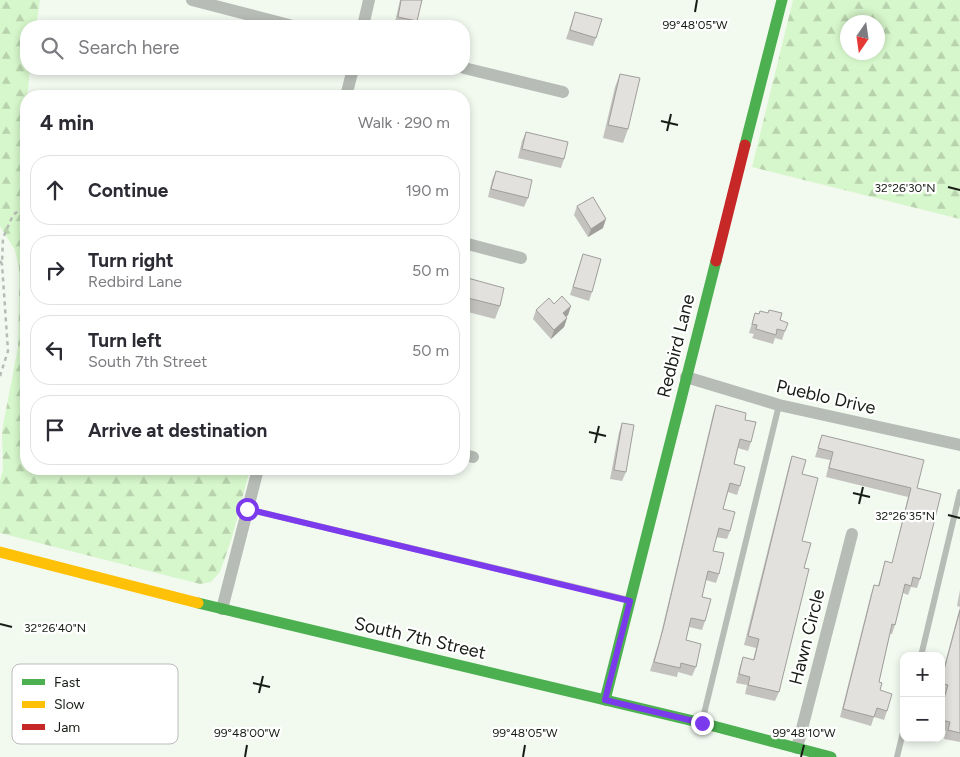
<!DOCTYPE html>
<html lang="en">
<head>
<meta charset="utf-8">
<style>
	body { margin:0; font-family:Figtree,sans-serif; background:#f7f7f7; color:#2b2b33 }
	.controls { position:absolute; right:15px; bottom:15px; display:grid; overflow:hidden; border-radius:10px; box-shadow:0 2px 8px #0003 }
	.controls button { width:45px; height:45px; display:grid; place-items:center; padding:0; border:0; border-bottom:1px solid #e1e1e2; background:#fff; color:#2b2b33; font:25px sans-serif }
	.compass { position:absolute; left:840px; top:15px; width:45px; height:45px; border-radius:50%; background:#fff; box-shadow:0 2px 8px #0003; rotate:193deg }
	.stop { position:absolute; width:15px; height:15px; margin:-11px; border:4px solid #7c3aed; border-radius:50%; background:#fff }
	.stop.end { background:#7c3aed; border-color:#fff; box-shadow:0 1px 5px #0008 }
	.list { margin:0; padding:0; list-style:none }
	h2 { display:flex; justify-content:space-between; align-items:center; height:65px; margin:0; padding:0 20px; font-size:21px }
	h2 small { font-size:16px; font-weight:400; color:#7c7c81 }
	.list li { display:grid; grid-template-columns:32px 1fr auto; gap:15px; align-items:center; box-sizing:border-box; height:70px; margin:0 10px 10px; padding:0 10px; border:1px solid #e1e1e2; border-radius:20px }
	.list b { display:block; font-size:19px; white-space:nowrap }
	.list p { margin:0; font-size:16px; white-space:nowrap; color:#7c7c81 }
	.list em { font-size:16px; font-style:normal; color:#7c7c81 }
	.icon { flex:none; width:28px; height:28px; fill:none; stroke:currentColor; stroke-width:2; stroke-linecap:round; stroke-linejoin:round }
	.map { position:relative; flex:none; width:960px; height:757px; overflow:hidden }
	.search { position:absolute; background:#fff; box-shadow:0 2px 8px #0003; left:20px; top:20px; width:450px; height:55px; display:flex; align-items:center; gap:12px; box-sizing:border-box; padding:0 18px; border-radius:20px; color:#7c7c81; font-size:19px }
	.panel { position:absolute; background:#fff; box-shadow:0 2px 8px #0003; left:20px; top:90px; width:450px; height:385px; border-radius:20px }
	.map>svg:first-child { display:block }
	.forest { fill:url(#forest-firs); fill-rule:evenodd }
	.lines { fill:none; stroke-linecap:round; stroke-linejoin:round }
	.path { stroke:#b6bcb5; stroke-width:2.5; stroke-dasharray:4 4; stroke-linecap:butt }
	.lane { stroke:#b7bcb6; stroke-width:6 }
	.street { stroke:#b7bcb6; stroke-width:12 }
	.fast { stroke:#4caf50; stroke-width:11 }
	.slow { stroke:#ffc107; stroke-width:11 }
	.jam { stroke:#c62828; stroke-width:11 }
	.wall { fill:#c3c2be }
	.shaded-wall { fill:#9f9e9b }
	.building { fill:#e3e1dd; stroke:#9f9e9b }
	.route { stroke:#7c3aed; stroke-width:6 }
	.ticks { fill:none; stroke:#171d15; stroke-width:2 }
	.labels { text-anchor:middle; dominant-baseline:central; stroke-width:4.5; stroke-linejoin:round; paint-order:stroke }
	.street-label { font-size:18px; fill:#171d15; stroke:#fff }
	.key { fill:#fff; stroke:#b9bbb9; stroke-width:1 }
	.key-label { font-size:14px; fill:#171d15 }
	.ticks-label { font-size:12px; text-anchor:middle; fill:#171d15; stroke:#fff; stroke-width:4.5; stroke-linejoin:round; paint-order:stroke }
</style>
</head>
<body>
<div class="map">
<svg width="960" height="757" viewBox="0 0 960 757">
	<defs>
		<pattern id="forest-firs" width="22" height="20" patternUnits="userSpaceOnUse" patternTransform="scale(1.25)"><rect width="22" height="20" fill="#d6f6cb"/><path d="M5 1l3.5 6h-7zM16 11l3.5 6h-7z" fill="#b7d2ad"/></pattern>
	</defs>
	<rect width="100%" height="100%" fill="#f2faf0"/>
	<g class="forest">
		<path d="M0,0H40L36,26H26V69H30L24,131L23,171L20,188L26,204V469H250L232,537L220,572L211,582L200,584L0,533V481L3,469L2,431L18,347L19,303V268L15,250L0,226Z"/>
		<path d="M793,0H960V219L752,167ZM848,22H878V52H848Z"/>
	</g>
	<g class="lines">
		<g class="path">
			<path d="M0,261L2,264L3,238L13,215L26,205"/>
			<path d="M0,376L8,351L2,264"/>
		</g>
		<g class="lane">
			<path d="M247,509L629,600"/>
			<path d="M921,656L960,492"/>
			<path d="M702,722L779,405"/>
			<path d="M897,757L904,728"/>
		</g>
		<g class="street">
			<path d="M192,0L293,26"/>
			<path d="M363,26L369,0"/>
			<path d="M464,68L563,92"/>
			<path d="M346,96L353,69"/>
			<path d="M464,243L521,258"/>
			<path d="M686,377L779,405L960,445"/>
			<path d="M464,455L473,457"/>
			<path d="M222,609L258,469"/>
			<path d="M797,748L852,534"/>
		</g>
		<g class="fast">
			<path d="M745,145L782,0"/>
			<path d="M198,603L702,723L831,757"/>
			<path d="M605,700L716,261"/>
		</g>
		<path class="slow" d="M0,552L198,603"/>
		<path class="jam" d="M716,261L745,145"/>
	</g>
	<g class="wall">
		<path d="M400,0H422L415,26H394Z"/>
		<path d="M575,12L596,38L593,46L566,39Z"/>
		<path d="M620,74L628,129L623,143L603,138L615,87Z"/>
		<path d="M526,132L564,159L561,168L518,158L522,141Z"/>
		<path d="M496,171L528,198L524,207L488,197L492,180Z"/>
		<path d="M577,206L603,228L588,237L574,215Z"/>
		<path d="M583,254L592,292L589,301L570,295Z"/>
		<path d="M464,277L500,306L495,319L464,311Z"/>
		<path d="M554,304L571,306L568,315L566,317L567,318L564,327L551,339L533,319L536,310Z"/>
		<path d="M755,313L780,320L785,331L782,340L775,338L773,344L752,338L754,334L749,333Z"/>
		<path d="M716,405L751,442L748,451L738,448L734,464L740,486L737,495L728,492L723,509L730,531L727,539L716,537L713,551L719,574L716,583L706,580L702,597L705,621L702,630L689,627L686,640L696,667L692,676L678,672L677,677L650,671L660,638L713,414Z"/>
		<path d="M622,423L626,472L622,481L610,479L619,432Z"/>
		<path d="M822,435L917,488L920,579L917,588L911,587L908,595L903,593L895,625L892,634H890L879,682L880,690L887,711L884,720L874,717L871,726L840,717L871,594L874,585L878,586L885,561L892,563L908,497L826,477L830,460L815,457Z"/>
		<path d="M792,456L802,474V541L804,568L779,692L775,701L745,694L747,685L736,683L740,666L743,657L753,660L756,648L744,645L789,465Z"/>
		<path d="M960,590V742L944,739L946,731L941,730V705L944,693H941V678L960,607L957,606Z"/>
	</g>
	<g class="shaded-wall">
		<path d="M606,219L603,228L588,237L591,229Z"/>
		<path d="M571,306L568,315L560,322L563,313Z"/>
		<path d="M567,318L564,327L551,339L554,330Z"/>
	</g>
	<g class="building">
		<path d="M401,0H422L417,21L398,17Z"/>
		<path d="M575,12L602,19L596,38L570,30Z"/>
		<path d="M620,74L640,78L628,129L608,125Z"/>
		<path d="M526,132L568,142L564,159L522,149Z"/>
		<path d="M496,171L532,180L528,198L491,189Z"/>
		<path d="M593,197L606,219L591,229L577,206Z"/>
		<path d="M583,254L601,259L592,292L573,287Z"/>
		<path d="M464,277L504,288L500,306L464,297Z"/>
		<path d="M562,296L571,306L563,313L567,318L554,330L536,310L549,298L554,304Z"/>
		<path d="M769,310L782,313L780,320L788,323L785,331L777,329L776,335L756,329L757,325L752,324L755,313L759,314L760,311L768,313Z"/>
		<path d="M716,405L746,413L745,420L756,422L751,442L740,439L737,451L734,464L745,467L740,486L730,483L723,509L735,512L730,531L719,528L713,551L724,553L719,574L708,571L702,597L711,599L705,621L691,618L686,640L701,644L696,667L681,663L680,668L654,662L663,629Z"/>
		<path d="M622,423L634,425L626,472L614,470Z"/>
		<path d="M822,435L924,460L917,488L941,494L920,579L913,577L911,586L905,584L895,625L892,624L879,682L882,683L880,690L892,694L887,711L877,708L874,717L843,709L874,585L879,586L885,561L892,563L911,488L829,468L833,452L818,448Z"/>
		<path d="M792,456L806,460L802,474L818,478L802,541L811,543L804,568L809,569L779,692L748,685L750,677L739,674L743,657L754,660L759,639L748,636Z"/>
		<path d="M960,610V733L948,730L950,722L941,720V709L948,685L941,683V681Z"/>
	</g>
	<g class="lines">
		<path class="route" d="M247,509L630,601L605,700L702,723"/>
	</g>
	<path class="ticks" d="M695,12L697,0M661,121L678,125M667,131L671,114M948,187L960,190M589,432L606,436M595,443L599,426M853,493L870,497M859,504L863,487M948,515L960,518M0,624L12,627M253,683L270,687M259,693L263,676M245,757L247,745M523,757L525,745M801,757L804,745"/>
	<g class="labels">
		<g class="street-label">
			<text transform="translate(676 346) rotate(-76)">Redbird Lane</text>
			<text transform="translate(826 397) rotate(13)">Pueblo Drive</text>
			<text transform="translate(807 637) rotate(-76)">Hawn Circle</text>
			<text transform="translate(420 638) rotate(13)">South 7th Street</text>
		</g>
	</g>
	<rect x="12" y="664" width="166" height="80" rx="8" class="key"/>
	<rect x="22" y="679" width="23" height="6" fill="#4caf50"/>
	<rect x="22" y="701" width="23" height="7" fill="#ffc107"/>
	<rect x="22" y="724" width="23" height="6" fill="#c62828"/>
	<g class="key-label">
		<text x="54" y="687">Fast</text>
		<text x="54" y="709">Slow</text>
		<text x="54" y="732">Jam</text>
	</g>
	<g class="ticks-label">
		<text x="695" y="29">99°48'05"W</text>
		<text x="905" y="192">32°26'30"N</text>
		<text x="905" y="520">32°26'35"N</text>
		<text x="55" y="632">32°26'40"N</text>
		<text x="247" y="737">99°48'00"W</text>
		<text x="525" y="737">99°48'05"W</text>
		<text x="804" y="737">99°48'10"W</text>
	</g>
</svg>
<div class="controls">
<button>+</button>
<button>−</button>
</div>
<svg class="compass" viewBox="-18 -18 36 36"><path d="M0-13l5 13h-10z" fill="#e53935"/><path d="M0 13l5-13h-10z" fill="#7c7c81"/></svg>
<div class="stop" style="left:247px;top:509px"></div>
<div class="stop end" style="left:702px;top:723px"></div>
<div class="search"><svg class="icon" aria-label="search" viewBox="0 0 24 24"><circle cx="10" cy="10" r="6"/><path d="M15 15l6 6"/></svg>Search here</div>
<section class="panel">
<h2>4 min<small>Walk · 290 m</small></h2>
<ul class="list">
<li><svg class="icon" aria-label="ahead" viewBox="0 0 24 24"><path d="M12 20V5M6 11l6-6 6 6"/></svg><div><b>Continue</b></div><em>190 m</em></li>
<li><svg class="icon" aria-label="right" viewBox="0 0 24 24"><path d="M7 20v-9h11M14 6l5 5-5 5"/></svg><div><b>Turn right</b><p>Redbird Lane</p></div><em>50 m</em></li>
<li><svg class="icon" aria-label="left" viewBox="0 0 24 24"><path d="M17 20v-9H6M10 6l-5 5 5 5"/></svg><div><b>Turn left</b><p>South 7th Street</p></div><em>50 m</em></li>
<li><svg class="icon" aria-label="arrive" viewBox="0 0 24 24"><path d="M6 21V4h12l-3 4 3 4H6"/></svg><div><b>Arrive at destination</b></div></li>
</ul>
</section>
</div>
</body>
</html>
